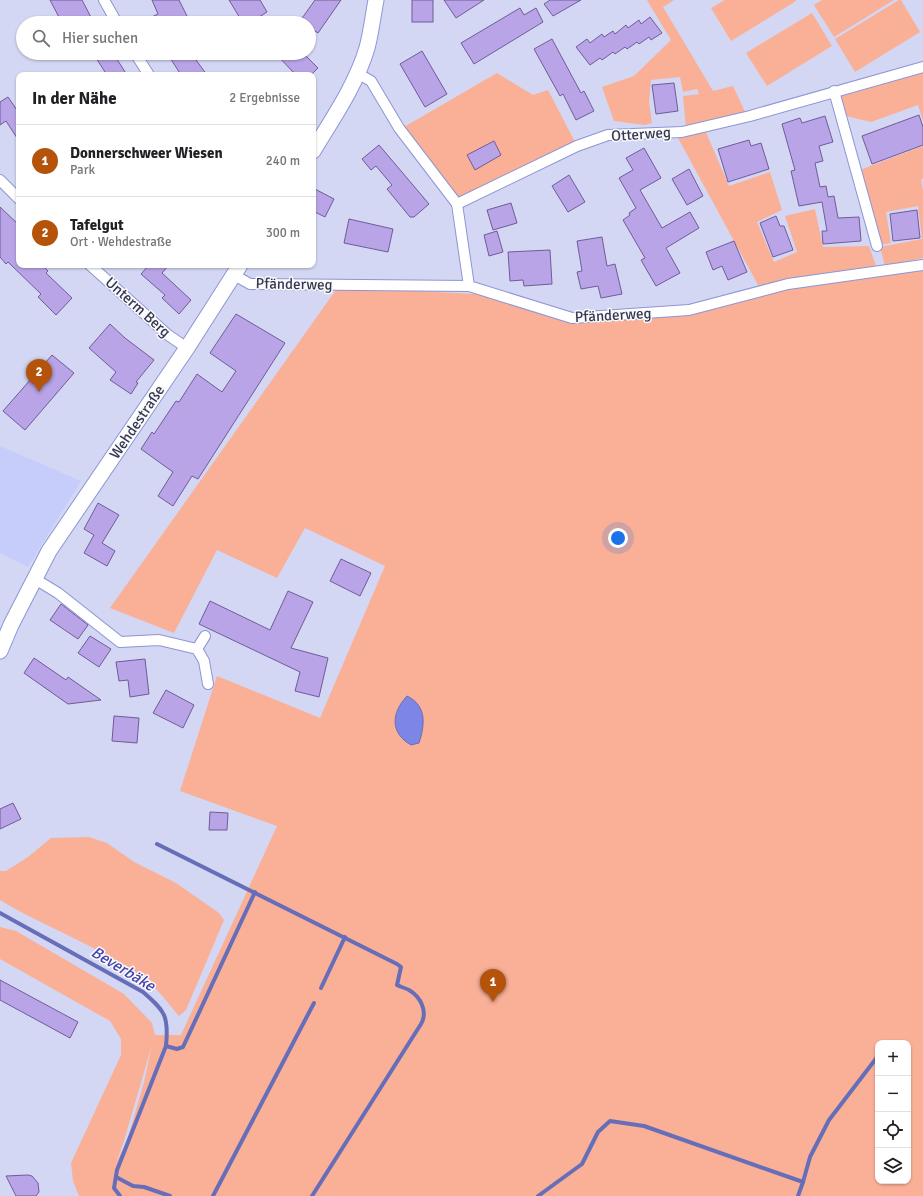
<!DOCTYPE html>
<html lang="de">
<head>
<meta charset="utf-8">
<style>
	body { margin:0; font-family:Signika,sans-serif; background:#f2f2f2; color:#202124 }
	.controls { position:absolute; right:12px; bottom:12px; display:grid; overflow:hidden; border-radius:8px; box-shadow:0 1px 3px #0004 }
	.controls button { width:36px; height:36px; display:grid; place-items:center; padding:0; border:0; border-bottom:1px solid #e0e0e0; background:#fff; color:#202124; font:20px sans-serif }
	.you { position:absolute; left:618px; top:538px; width:14px; height:14px; margin:-10px; border:3px solid #fff; border-radius:50%; background:#1a73e8; box-shadow:0 0 0 6px #1a73e833 }
	.badge { display:grid; place-items:center; width:26px; height:26px; border-radius:50%; background:#b45309; color:#fff; font-size:13px; font-weight:700 }
	.pin { position:absolute; translate:-50% -33px; filter:drop-shadow(0 1px 2px #0008) }
	.pin::after { content:''; position:absolute; top:21px; width:14px; height:12px; background:inherit; clip-path:polygon(0 0,100% 0,50% 100%) }
	.list { margin:0; padding:0; list-style:none }
	h2 { display:flex; justify-content:space-between; align-items:center; height:52px; margin:0; padding:0 16px; font-size:17px }
	h2 small { font-size:13px; font-weight:400; color:#757577 }
	.list li { display:grid; grid-template-columns:26px 1fr auto; gap:12px; align-items:center; box-sizing:border-box; height:72px; padding:0 16px; border-top:1px solid #e0e0e0 }
	.list b { display:block; font-size:15px; white-space:nowrap }
	.list p { margin:0; font-size:13px; white-space:nowrap; color:#757577 }
	.list em { font-size:13px; font-style:normal; color:#757577 }
	.icon { flex:none; width:22px; height:22px; fill:none; stroke:currentColor; stroke-width:2; stroke-linecap:round; stroke-linejoin:round }
	.map { position:relative; flex:none; width:923px; height:1196px; overflow:hidden }
	.search { position:absolute; background:#fff; box-shadow:0 1px 3px #0004; left:16px; top:16px; width:300px; height:44px; display:flex; align-items:center; gap:10px; box-sizing:border-box; padding:0 14px; border-radius:22px; color:#757577; font-size:15px }
	.panel { position:absolute; background:#fff; box-shadow:0 1px 3px #0004; left:16px; top:72px; width:300px; height:196px; border-radius:8px }
	.map>svg:first-child { display:block }
	.built { fill:#c6cdfa }
	.green { fill:#faaf97; fill-rule:evenodd }
	.water { fill:#7d85e5; stroke:#676eb9 }
	.lines { fill:none; stroke-linecap:round; stroke-linejoin:round }
	.stream { stroke:#676eb9; stroke-width:4 }
	.building { fill:#b8a4e6; stroke:#705c98 }
	.street-casing { stroke:#8d95d5; stroke-width:12 }
	.secondary-casing { stroke:#8d95d5; stroke-width:17 }
	.street { stroke:#fff; stroke-width:10 }
	.secondary { stroke:#fff; stroke-width:15 }
	.labels { text-anchor:middle; dominant-baseline:central; stroke-width:3; stroke-linejoin:round; paint-order:stroke }
	.street-label { font-size:15px; fill:#343752; stroke:#fafafa }
	.water-label { font-size:16px; font-style:italic; fill:#4441b1; stroke:#fafafa }
</style>
</head>
<body>
<div class="map">
<svg width="923" height="1196" viewBox="0 0 923 1196">
	<rect width="100%" height="100%" fill="#d3d7f3"/>
	<path class="built" d="M0,446L81,481L28,567L0,553Z"/>
	<g class="green">
		<path d="M647,0H674L663,7L713,91L733,86L746,114L686,128L683,96L699,94L697,89L683,92L680,77L651,80L649,102L652,123L645,125L614,121L602,87L634,76L671,40Z"/>
		<path d="M725,0H796V1L731,41L711,8Z"/>
		<path d="M822,0H894L834,37L814,5Z"/>
		<path d="M899,0H901L920,32L855,72L835,39Z"/>
		<path d="M812,13L832,46L767,86L746,53Z"/>
		<path d="M923,72V121L918,105L871,122L846,116L839,95Z"/>
		<path d="M497,73L533,95L548,90L575,142L458,198L404,127Z"/>
		<path d="M705,130L729,186L770,172L782,210L757,222L774,262L797,252L785,216L815,209L823,247L869,246L876,266L758,285L678,138Z"/>
		<path d="M923,146V179H921L923,191V258L885,266L880,247L922,239L918,206L886,212L891,243L880,245L860,170Z"/>
		<path d="M923,270V1196H79L73,1181L71,1163L121,1055V1039L110,1021L0,959V927L16,931L124,994L152,1023L155,1035H181L277,826L180,791L217,676L320,718L385,566L305,528L277,578L217,550L174,633L110,608L338,287L475,294L575,323L695,314L790,287ZM878,1043H908V1181H878ZM152,1045L144,1082L127,1141L116,1163L124,1141Z"/>
		<path d="M89,837L107,843L134,862L176,883L219,913L224,920L186,1010L179,1016C169,1005 160,991 148,982C107,949 46,928 0,900V871H6L28,857L51,838Z"/>
	</g>
	<path class="water" d="M407,696C427,706 425,724 419,743L411,745C390,733 391,713 407,696Z"/>
	<g class="lines">
		<g class="stream">
			<path d="M157,844L397,964L401,967L397,985C401,987 405,988 409,990C421,997 428,1012 421,1024L312,1196"/>
			<path d="M0,913L143,992C165,1011 169,1016 166,1046L117,1170L114,1188L120,1196"/>
			<path d="M321,988L345,937"/>
			<path d="M166,1046L177,1049L183,1047L255,892"/>
			<path d="M116,1177L133,1186L144,1187L170,1196"/>
			<path d="M803,1182L810,1157L829,1120L878,1056"/>
			<path d="M213,1196L314,1003"/>
			<path d="M538,1196L582,1164L598,1132L610,1121L644,1126L803,1182L798,1196"/>
		</g>
	</g>
	<g class="building">
		<path d="M50,0H82L94,23H62Z"/>
		<path d="M152,0H179L188,18L178,23H139L158,14Z"/>
		<path d="M229,0H260L267,12L250,23H243Z"/>
		<path d="M315,0H341L318,33L309,27V23L300,21Z"/>
		<rect x="412" y="0" width="21" height="22"/>
		<path d="M444,0H484L456,18Z"/>
		<path d="M550,0H581L553,16L544,4Z"/>
		<path d="M520,8L524,15L536,8L543,22L474,64L461,43Z"/>
		<path d="M650,17L662,33L651,40L649,37L639,44L637,42L627,49L625,47L615,54L613,52L602,60L600,58L590,65L576,47L587,39L590,43L602,34L604,37L613,31L615,34L626,25L628,28L639,20L641,24Z"/>
		<path d="M552,39L581,93L584,91L594,111L576,120L563,94L560,96L534,49Z"/>
		<path d="M422,51L447,94L425,107L400,64Z"/>
		<path d="M104,53H113L127,75H107L96,58Z"/>
		<path d="M167,53H191L207,75H181Z"/>
		<path d="M275,53H303L318,68L311,75H296Z"/>
		<path d="M674,83L678,111L656,114L652,85Z"/>
		<path d="M8,97L19,113V141L6,121L0,125V102Z"/>
		<path d="M919,115L923,127V145L872,164L862,136Z"/>
		<path d="M825,116L833,142L819,146L823,161L815,163L820,187L826,186L828,197L834,196L838,218L859,217L861,241L823,244L822,231H827L822,202L799,206L791,171L795,170L782,124L800,118L802,123Z"/>
		<path d="M749,140L751,146L761,143L769,169L728,182L718,149Z"/>
		<path d="M494,141L501,155L475,170L467,155Z"/>
		<path d="M379,145L429,204L414,217H410L387,189L392,185L376,166L371,170L362,159Z"/>
		<path d="M644,148L661,178L640,190L662,228L690,212L699,228L666,248L680,273L656,286L641,260L645,258L623,220L630,215L629,213L636,208L619,178L633,170L626,158Z"/>
		<path d="M689,169L703,196L687,205L672,179Z"/>
		<path d="M569,175L585,202L568,212L552,186Z"/>
		<path d="M313,188L334,199L325,217L313,211Z"/>
		<path d="M511,203L517,223L493,230L487,210Z"/>
		<path d="M0,207L19,225V265H42L48,271L46,273L72,298L56,315L38,297L41,294L8,262L6,264L0,257Z"/>
		<path d="M917,210L920,238L893,241L890,214Z"/>
		<path d="M776,216L780,226H784L793,250L773,257L760,223Z"/>
		<path d="M349,219L393,229L388,252L344,243Z"/>
		<path d="M497,231L503,252L489,256L484,235Z"/>
		<path d="M602,237L607,266L615,264L622,294L601,298L598,286L581,289L577,272L582,271L577,241Z"/>
		<path d="M734,241L747,272L728,280L722,266L713,270L706,252Z"/>
		<path d="M550,250L552,284L524,286L523,280L510,281L508,252Z"/>
		<path d="M149,265H169L162,273L191,300L179,314L162,298L165,295L141,274Z"/>
		<path d="M236,314L285,343L198,479L192,476L173,506L158,496L173,472L141,449L152,432L154,434L176,401L179,402L197,374L222,392L236,371L210,353Z"/>
		<path d="M110,324L125,338L154,360L136,382L138,383L131,394L110,380L116,372L89,348Z"/>
		<path d="M52,355L74,373L25,430L3,411Z"/>
		<path d="M98,503L119,515L102,543L115,551L107,566L84,553L94,535L84,529Z"/>
		<path d="M341,559L371,573L360,596L330,581Z"/>
		<path d="M288,591L313,602L291,648L328,658L319,697L295,691L300,672L199,624L210,601L270,630Z"/>
		<path d="M61,604L88,625L78,639L50,620Z"/>
		<path d="M90,636L111,649L99,667L78,653Z"/>
		<path d="M34,658L66,680L68,677L101,700L68,704L24,673Z"/>
		<path d="M145,659L149,694L130,697L128,680L119,681L116,662Z"/>
		<path d="M166,690L194,705L183,728L153,713Z"/>
		<path d="M114,716L139,718L137,743L112,741Z"/>
		<path d="M13,803L21,819L0,829V809Z"/>
		<path d="M210,812L228,813L227,830H209Z"/>
		<path d="M0,980L78,1022L70,1038L0,1000Z"/>
		<path d="M28,1175L32,1176L38,1183L39,1192L36,1196H16L6,1176Z"/>
	</g>
	<g class="lines">
		<g class="street-casing">
			<g id="street">
				<path d="M104,0L117,23"/>
				<path d="M135,53L149,75"/>
				<path d="M357,73L371,81L399,128L457,204L469,286"/>
				<path d="M834,91L877,246"/>
				<path d="M0,180L19,199"/>
				<path d="M457,204L577,146L608,135L682,132L750,116L923,67"/>
				<path d="M90,265L168,335L187,348"/>
				<path d="M234,275L250,284L469,286L572,318L689,310L788,284L923,265"/>
				<path d="M35,579L58,593L120,642L159,640L197,649L204,661L208,684"/>
				<path d="M197,649L205,636"/>
			</g>
		</g>
		<g class="secondary-casing">
			<g id="secondary">
				<path d="M313,151C333,118 356,85 367,48C371,33 373,16 376,0"/>
				<path d="M0,651L11,625L49,551L187,348L240,265"/>
			</g>
		</g>
		<use href="#street" class="street"/>
		<use href="#secondary" class="secondary"/>
	</g>
	<g class="labels">
		<g class="street-label">
			<text transform="translate(641 134) rotate(-4)">Otterweg</text>
			<text transform="translate(294 284) rotate(1)">Pfänderweg</text>
			<text transform="translate(138 307) rotate(42)">Unterm Berg</text>
			<text transform="translate(613 315) rotate(-3)">Pfänderweg</text>
			<text transform="translate(137 422) rotate(-56)">Wehdestraße</text>
		</g>
		<g class="water-label">
			<text transform="translate(123 969) rotate(31)">Beverbäke</text>
		</g>
	</g>
</svg>
<div class="controls">
<button>+</button>
<button>−</button>
<button><svg class="icon" aria-label="locate" viewBox="0 0 24 24"><circle cx="12" cy="12" r="6"/><path d="M12 2v4M12 18v4M2 12h4M18 12h4"/></svg></button>
<button><svg class="icon" aria-label="layers" viewBox="0 0 24 24"><path d="M12 4l9 5-9 5-9-5zM3 14l9 5 9-5"/></svg></button>
</div>
<div class="you"></div>
<div class="pin badge" style="left:493px;top:1002px">1</div>
<div class="pin badge" style="left:39px;top:392px">2</div>
<div class="search"><svg class="icon" aria-label="search" viewBox="0 0 24 24"><circle cx="10" cy="10" r="6"/><path d="M15 15l6 6"/></svg>Hier suchen</div>
<section class="panel">
<h2>In der Nähe<small>2 Ergebnisse</small></h2>
<ul class="list">
<li><span class="badge">1</span><div><b>Donnerschweer Wiesen</b><p>Park</p></div><em>240 m</em></li>
<li><span class="badge">2</span><div><b>Tafelgut</b><p>Ort · Wehdestraße</p></div><em>300 m</em></li>
</ul>
</section>
</div>
</body>
</html>
